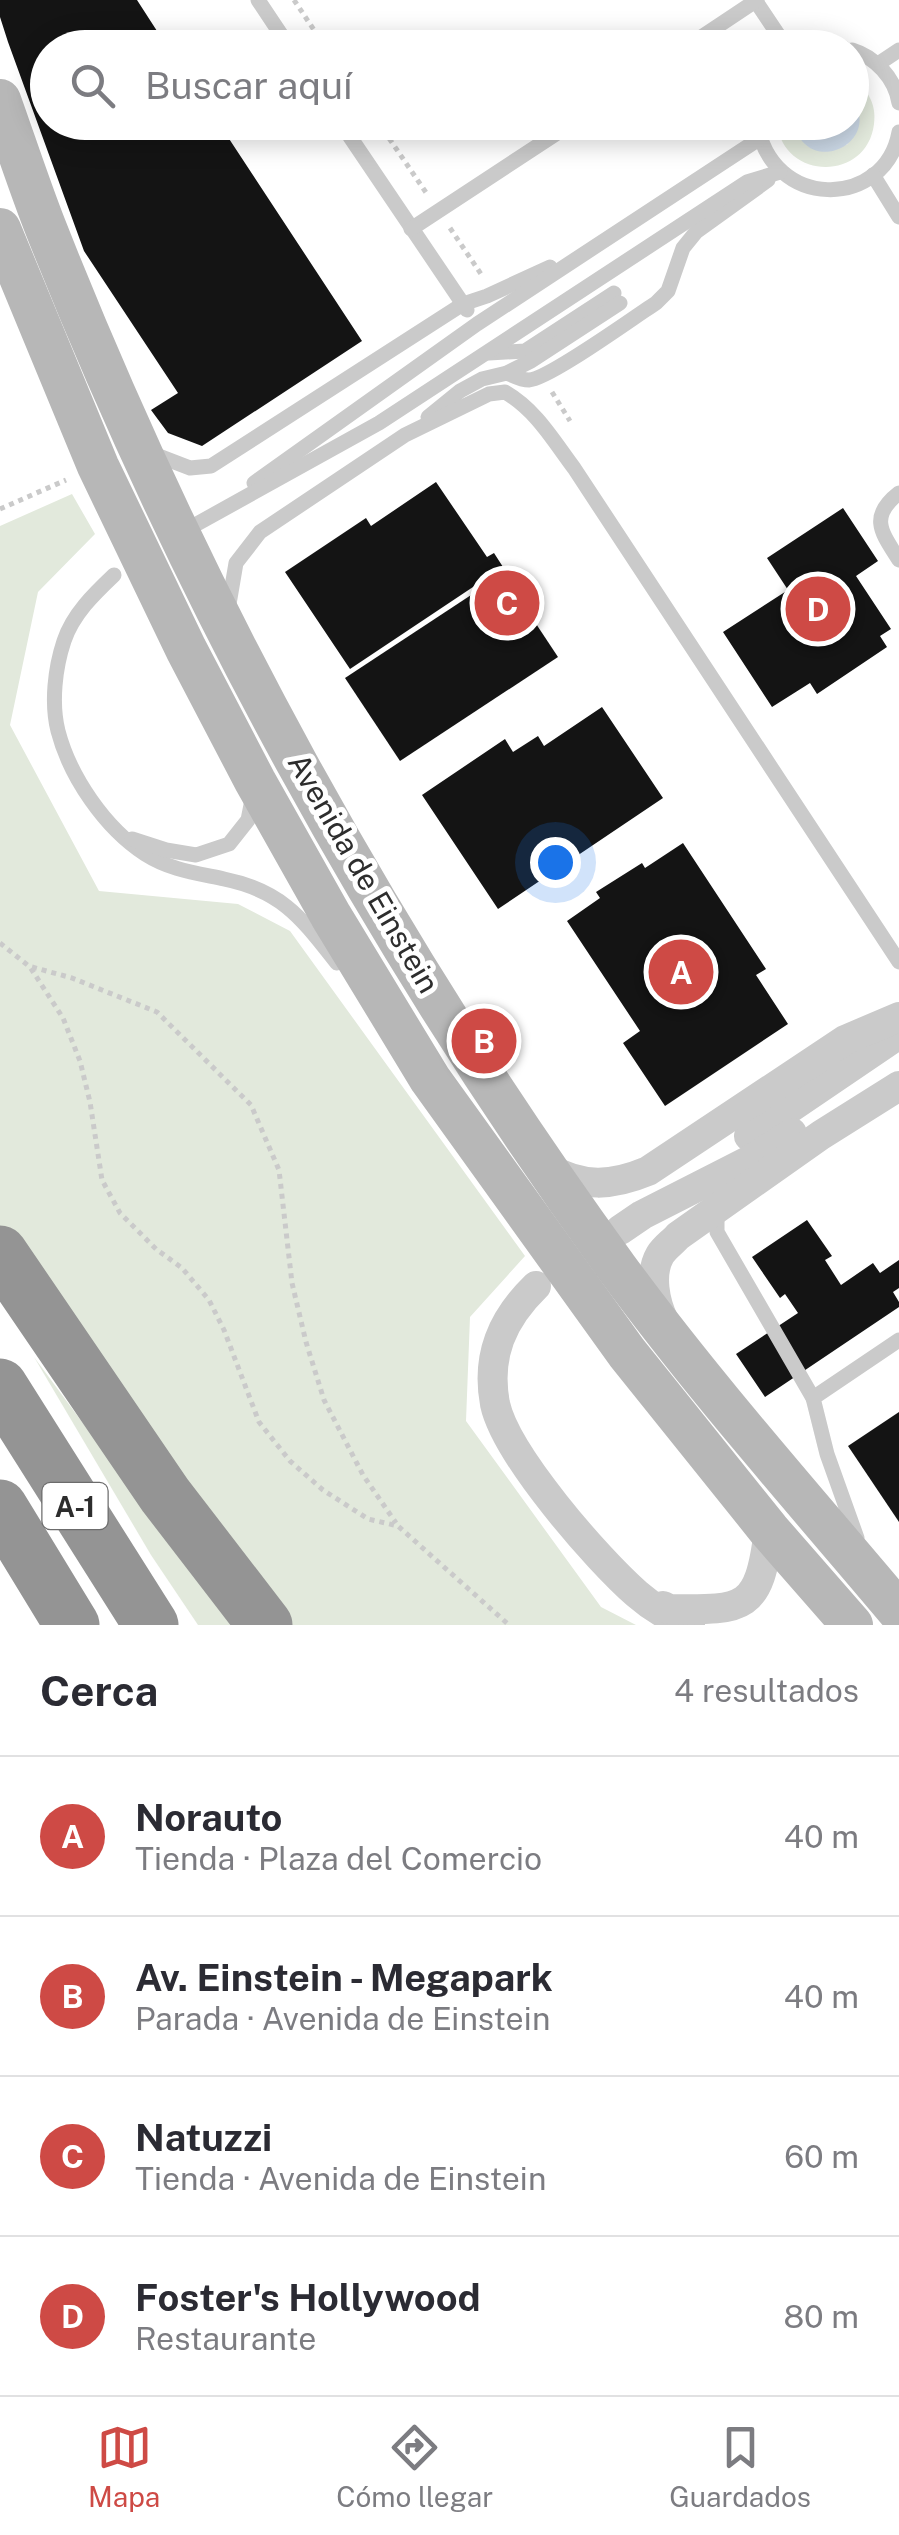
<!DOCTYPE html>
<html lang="es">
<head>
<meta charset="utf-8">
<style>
	body { margin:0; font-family:"Public Sans",sans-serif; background:#f2f2f3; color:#2b2b33 }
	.you { position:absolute; left:555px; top:862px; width:35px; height:35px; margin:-25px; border:8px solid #fff; border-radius:50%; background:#1a73e8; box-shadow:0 0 0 15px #1a73e833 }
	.badge { display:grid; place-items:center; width:65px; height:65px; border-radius:50%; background:#ce4a45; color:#fff; font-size:32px; font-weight:700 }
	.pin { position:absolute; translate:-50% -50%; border:5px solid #fff; box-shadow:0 2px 10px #0006 }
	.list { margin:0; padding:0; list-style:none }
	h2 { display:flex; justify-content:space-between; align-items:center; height:130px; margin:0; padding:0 40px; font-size:42px }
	h2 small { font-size:32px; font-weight:400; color:#7c7c81 }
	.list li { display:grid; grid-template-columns:65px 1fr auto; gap:30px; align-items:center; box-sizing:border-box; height:160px; padding:0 40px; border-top:2px solid #e1e1e2 }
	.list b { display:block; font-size:38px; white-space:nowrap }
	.list p { margin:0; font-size:32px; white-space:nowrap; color:#7c7c81 }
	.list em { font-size:32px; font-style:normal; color:#7c7c81 }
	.icon { flex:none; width:55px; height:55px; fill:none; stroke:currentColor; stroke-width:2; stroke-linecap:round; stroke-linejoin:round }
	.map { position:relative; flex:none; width:899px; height:1625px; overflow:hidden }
	.search { position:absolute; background:#fff; box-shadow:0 5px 25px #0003; left:30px; right:30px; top:30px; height:110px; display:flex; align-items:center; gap:25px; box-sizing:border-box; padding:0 35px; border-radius:55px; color:#7c7c81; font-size:38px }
	.sheet { height:770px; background:#fff }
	nav { display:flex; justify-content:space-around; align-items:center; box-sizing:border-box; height:140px; border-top:2px solid #e1e1e2; background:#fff; font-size:28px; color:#7c7c81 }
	nav a { display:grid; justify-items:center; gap:5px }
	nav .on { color:#ce4a45 }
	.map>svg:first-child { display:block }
	.green { fill:#e2e9dc }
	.water { fill:#cbd8e6 }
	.building { fill:#141414 }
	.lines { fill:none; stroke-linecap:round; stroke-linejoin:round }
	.path { stroke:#cacaca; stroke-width:5; stroke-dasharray:5 5; stroke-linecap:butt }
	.lane { stroke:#cacaca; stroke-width:15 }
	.street { stroke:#cacaca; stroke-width:30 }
	.secondary { stroke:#b7b7b7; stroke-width:42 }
	.highway { stroke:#949494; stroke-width:55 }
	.labels { text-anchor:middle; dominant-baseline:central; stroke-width:10; stroke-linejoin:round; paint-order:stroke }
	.shield { fill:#fff; stroke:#6c6c6c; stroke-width:2.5 }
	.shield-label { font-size:28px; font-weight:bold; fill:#2d2d2d }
	.street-label { font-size:30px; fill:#2d2d2d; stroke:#fff }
</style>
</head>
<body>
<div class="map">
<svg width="899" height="1625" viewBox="0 0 899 1625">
	<rect width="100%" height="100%" fill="#fff"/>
	<g class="green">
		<path d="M852,76C867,89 877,104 874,124C867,182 783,181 777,123H794C803,154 822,155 848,144L856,104L852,98Z"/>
		<path d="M72,494L95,534L38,592L10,725L99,891L238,904L290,931L525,1256L470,1317L466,1421L601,1607L636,1625H292L0,1234V526Z"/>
		<path d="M34,1357L232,1625H198L151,1555Z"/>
	</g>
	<path class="water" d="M852,98C884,144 806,179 794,123L852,122Z"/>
	<g class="building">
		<path d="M0,0H137L168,48H48V122H218L362,341L202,446L168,433L151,410L178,393L84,251L8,42L0,17Z"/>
		<path d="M436,482L487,557L494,553L503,567L350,669L285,572L366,518L371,526Z"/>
		<path d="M843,508L878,561L856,576L891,629L880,636L887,647L817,694L810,683L772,707L723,632L788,590L767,558Z"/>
		<path d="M503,574L558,657L400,761L345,678Z"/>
		<path d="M602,707L663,798L498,909L422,795L505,739L513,752L538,736L544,746Z"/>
		<path d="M683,843L766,969L756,975L788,1024L665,1106L623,1043L640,1031L567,921L600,898L596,892L642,863L645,868Z"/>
		<path d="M807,1220L832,1256L825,1260L841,1285L873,1263L880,1273L899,1260V1288L893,1292L899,1302V1307L765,1397L736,1354L798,1313L785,1294L780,1298L752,1257Z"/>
		<path d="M899,1412V1522L848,1446Z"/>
	</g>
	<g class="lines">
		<g class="path">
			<path d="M294,0L326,48"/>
			<path d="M378,122L427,194"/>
			<path d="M450,228L483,277"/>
			<path d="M552,392L570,421"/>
			<path d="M0,509L66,480"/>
			<path d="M0,943L30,967L63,1018L80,1061L90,1102L102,1180L120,1213L156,1249L182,1268L209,1300L224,1330L259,1422L290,1461L323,1490L368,1519L398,1526L509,1625"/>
			<path d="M32,967L72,978L157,1012L251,1105L279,1170L292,1283L306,1342L324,1400L363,1475L396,1523"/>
		</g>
		<g class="lane">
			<path d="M258,0L290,48"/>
			<path d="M755,0L787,48"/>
			<path d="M685,48L757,0"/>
			<path d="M811,48L836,45L844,48"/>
			<path d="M852,50C875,57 895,78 899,103"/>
			<path d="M878,64L899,50"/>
			<path d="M340,122L467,310"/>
			<path d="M757,122C770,211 885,210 899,132"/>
			<path d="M873,175L899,217"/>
			<path d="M411,229L574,122"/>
			<path d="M489,353L525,351L614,293"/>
			<path d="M507,373C514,376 521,380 529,380C549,379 634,317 656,303L668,291L683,248L696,232L768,180"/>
			<path d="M428,417L460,391L482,379L507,373L531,361L620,303"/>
			<path d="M151,453L190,468L211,466L463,304L487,296L550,267"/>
			<path d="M254,483L477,324L759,139"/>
			<path d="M899,493C868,517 882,533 899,560"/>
			<path d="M195,525L379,423L747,182L780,172"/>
			<path d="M114,575C94,594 73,614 64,641C55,668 51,703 58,731C70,777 105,828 145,854C170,870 196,873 224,879C283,891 302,919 337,963"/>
			<path d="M228,610L236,563L260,532L405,435L489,394L505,392C536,410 553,440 574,468L899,962"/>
			<path d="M132,839L166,850L196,855L229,844L248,820L253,795"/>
			<path d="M717,1210V1232L813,1398"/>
			<path d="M857,1538L827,1454L813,1398L899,1340"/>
		</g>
		<g class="street">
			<path d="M749,1136L899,1034"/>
			<path d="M548,1168C583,1188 612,1186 648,1171L845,1040L899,1017"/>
			<path d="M620,1230L642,1215L750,1160L792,1133"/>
			<path d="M536,1286C502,1319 486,1356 495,1404C506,1455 597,1559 637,1594C653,1608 670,1618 690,1625"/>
			<path d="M664,1321C655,1303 649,1274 660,1255C664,1248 673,1242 678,1236L821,1135L899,1086"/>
			<path d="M663,1606L669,1609C745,1610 759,1611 769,1530"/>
		</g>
		<g class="secondary">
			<path d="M0,100C15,142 29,185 45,226C190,594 384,948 617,1268C705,1388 804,1499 899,1612"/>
			<path d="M0,229L98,466L186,649L255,781L331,916L430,1079L627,1353L769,1530L852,1625"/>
		</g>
		<g class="highway">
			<path d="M0,1253L165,1495L265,1625"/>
			<path d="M0,1386L151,1625"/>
			<path d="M0,1507L72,1625"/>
		</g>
	</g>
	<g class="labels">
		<rect class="shield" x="42.5" y="1483" width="65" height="46" rx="8"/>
		<g class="shield-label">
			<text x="75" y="1506">A-1</text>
		</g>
		<g class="street-label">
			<text transform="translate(364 873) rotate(60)">Avenida de Einstein</text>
		</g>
	</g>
</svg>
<div class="you"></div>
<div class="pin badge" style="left:681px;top:972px">A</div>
<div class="pin badge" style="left:484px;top:1041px">B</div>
<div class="pin badge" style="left:507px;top:603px">C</div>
<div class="pin badge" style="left:818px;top:609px">D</div>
<div class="search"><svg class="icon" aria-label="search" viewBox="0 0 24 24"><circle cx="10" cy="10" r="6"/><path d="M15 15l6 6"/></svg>Buscar aquí</div>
</div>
<section class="sheet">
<h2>Cerca<small>4 resultados</small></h2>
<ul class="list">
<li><span class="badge">A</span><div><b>Norauto</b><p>Tienda · Plaza del Comercio</p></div><em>40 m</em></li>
<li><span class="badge">B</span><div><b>Av. Einstein - Megapark</b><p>Parada · Avenida de Einstein</p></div><em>40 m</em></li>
<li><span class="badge">C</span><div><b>Natuzzi</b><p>Tienda · Avenida de Einstein</p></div><em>60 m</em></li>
<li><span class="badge">D</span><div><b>Foster's Hollywood</b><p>Restaurante</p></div><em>80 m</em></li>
</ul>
</section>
<nav>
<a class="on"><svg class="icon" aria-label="map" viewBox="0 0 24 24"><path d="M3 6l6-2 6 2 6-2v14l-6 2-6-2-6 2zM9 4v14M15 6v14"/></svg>Mapa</a>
<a><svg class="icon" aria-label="directions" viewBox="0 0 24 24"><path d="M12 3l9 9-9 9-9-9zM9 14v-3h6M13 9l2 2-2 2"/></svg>Cómo llegar</a>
<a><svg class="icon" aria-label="saved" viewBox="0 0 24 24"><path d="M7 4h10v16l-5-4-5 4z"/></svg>Guardados</a>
</nav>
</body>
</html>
